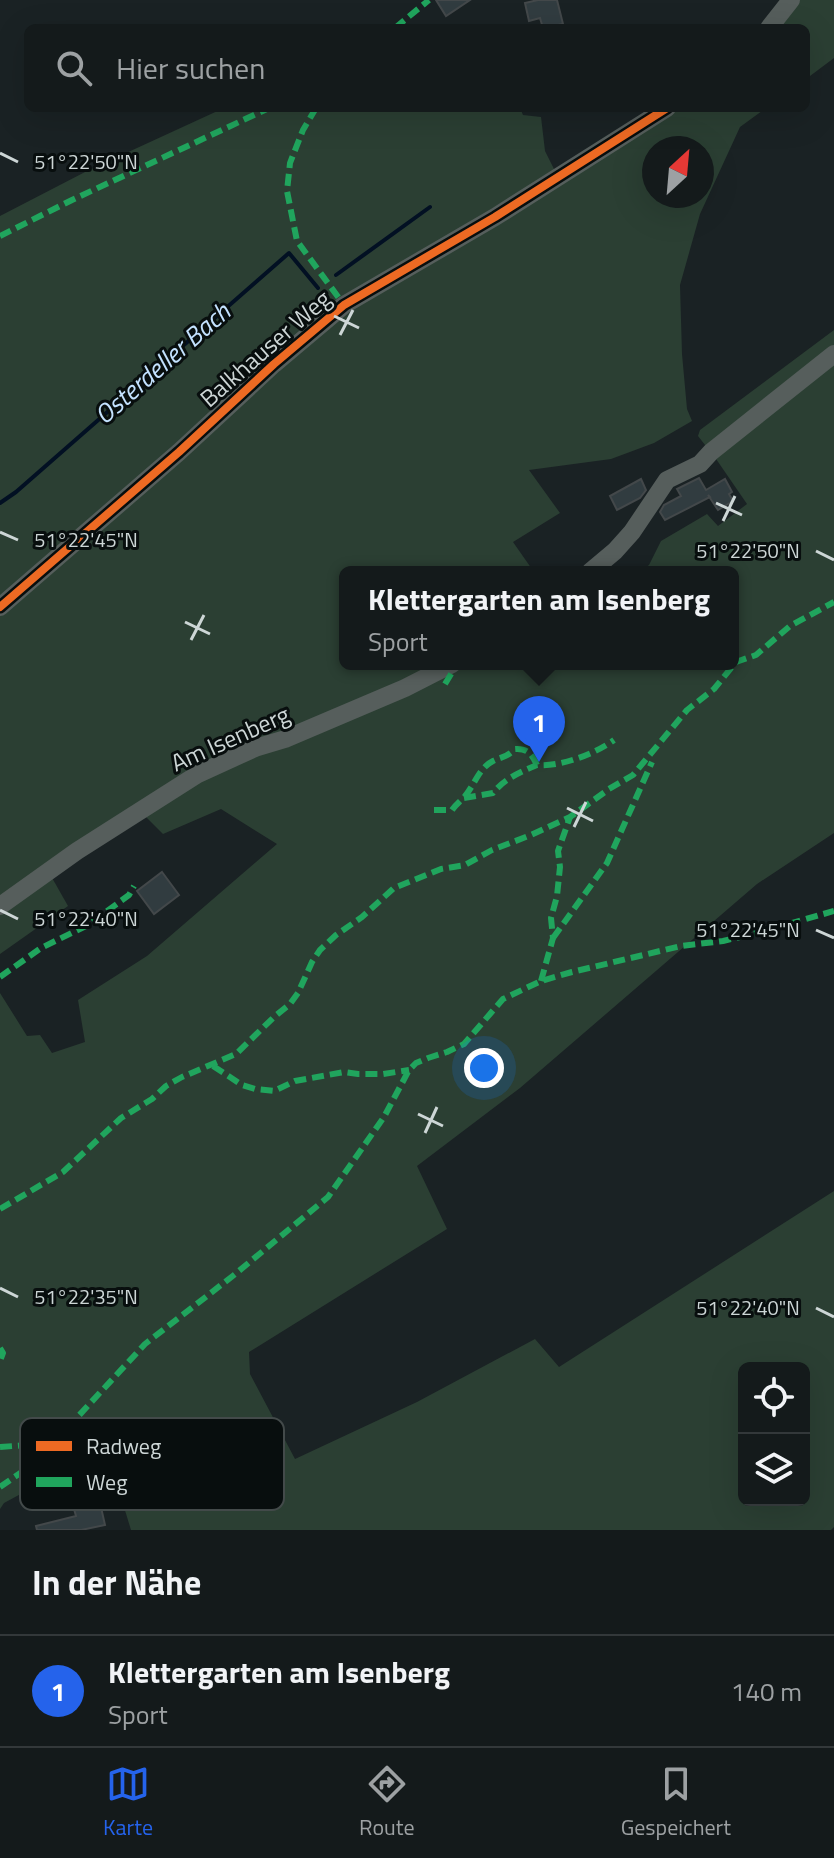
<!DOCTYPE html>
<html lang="de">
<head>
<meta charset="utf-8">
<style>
	body { margin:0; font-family:"Titillium Web",sans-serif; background:#212728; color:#f1f3f6 }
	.controls { position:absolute; right:24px; bottom:24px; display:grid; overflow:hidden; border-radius:12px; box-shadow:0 8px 32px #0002 }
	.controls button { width:72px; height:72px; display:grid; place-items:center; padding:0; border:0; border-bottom:2px solid #33383a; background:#141a1b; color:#f1f3f6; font:40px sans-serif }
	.compass { position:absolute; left:642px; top:136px; width:72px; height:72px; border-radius:50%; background:#141a1b; box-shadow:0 8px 32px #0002; rotate:26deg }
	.you { position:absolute; left:484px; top:1068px; width:28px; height:28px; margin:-20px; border:6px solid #fff; border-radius:50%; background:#1a73e8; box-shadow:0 0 0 12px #1a73e833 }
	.badge { display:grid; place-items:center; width:52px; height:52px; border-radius:50%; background:#2563eb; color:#fff; font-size:26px; font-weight:700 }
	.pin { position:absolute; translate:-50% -66px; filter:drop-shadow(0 2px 4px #0008) }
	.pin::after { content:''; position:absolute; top:42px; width:28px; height:24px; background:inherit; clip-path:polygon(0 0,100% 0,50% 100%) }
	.popup { position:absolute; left:339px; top:566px; width:400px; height:104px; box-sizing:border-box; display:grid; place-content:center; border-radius:12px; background:#141a1b; filter:drop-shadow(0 2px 6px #0005); font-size:26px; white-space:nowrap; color:#9da1a3 }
	.popup b { font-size:30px; color:#f1f3f6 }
	.popup::after { content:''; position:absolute; left:50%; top:100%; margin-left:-16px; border:16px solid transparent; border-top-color:#141a1b }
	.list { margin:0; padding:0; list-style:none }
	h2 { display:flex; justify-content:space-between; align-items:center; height:104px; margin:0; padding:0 32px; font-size:34px }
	h2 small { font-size:26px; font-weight:400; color:#9da1a3 }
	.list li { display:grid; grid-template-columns:52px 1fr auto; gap:24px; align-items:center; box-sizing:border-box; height:112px; padding:0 32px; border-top:2px solid #33383a }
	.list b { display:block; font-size:30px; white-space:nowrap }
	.list p { margin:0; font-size:26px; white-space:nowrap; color:#9da1a3 }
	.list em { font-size:26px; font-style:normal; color:#9da1a3 }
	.icon { flex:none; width:44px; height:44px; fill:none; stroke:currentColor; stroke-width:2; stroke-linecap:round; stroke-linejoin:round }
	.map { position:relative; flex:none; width:834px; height:1530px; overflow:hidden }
	.search { position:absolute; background:#141a1b; box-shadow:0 8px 32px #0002; left:24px; right:24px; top:24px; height:88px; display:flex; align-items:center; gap:20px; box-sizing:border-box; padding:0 28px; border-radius:12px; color:#9da1a3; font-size:30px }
	.sheet { height:216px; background:#141a1b }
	nav { display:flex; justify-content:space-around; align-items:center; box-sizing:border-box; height:112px; border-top:2px solid #33383a; background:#141a1b; font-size:22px; color:#9da1a3 }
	nav a { display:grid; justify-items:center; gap:4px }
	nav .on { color:#2563eb }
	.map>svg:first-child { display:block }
	.green { fill:#2b3f33; fill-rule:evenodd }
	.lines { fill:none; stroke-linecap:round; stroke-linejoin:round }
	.stream { stroke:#021023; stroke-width:4 }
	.building { fill:#313c40; stroke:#43484a; stroke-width:2 }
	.minor { stroke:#565e5c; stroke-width:18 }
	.quiet { stroke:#20a55d; stroke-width:6; stroke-dasharray:12 6; stroke-linecap:butt }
	.cycleway-casing { stroke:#080e0e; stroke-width:13 }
	.cycleway { stroke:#ed6a23; stroke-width:8 }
	.ticks { fill:none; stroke:#cdd6d6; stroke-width:3 }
	.labels { text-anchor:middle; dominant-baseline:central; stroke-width:6; stroke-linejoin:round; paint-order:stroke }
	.street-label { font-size:24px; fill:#cdd6d6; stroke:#080e0e }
	.water-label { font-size:26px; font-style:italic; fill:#c4e2ff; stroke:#080e0e }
	.key { fill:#080e0e; stroke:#434a4a; stroke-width:2 }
	.key-label { font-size:22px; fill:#cdd6d6 }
	.ticks-label { font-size:20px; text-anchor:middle; fill:#cdd6d6; stroke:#080e0e; stroke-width:6; stroke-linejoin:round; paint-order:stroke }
</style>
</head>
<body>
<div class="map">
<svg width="834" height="1530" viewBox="0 0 834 1530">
	<rect width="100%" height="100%" fill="#1a2224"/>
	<g class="green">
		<path d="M798,0H834V58L806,79V28H777Z"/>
		<path d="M224,108H520L523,115L541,117L545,151L557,175L338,302L0,601V216L87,171Z"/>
		<path d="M680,108H766L740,127L700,214L680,285L682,354L687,409L692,421L654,443L611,459L529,470L560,513L513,542L534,572H345V664H733V572H639L649,565L661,541L707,514L718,526L747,504L714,456L834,360V833L757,884L520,1088L417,1166L447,1229L249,1352L250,1374L295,1459L417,1402L535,1339L559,1367L834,1191V1527L831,1530H131L106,1448L4,1503L0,1509V993L27,1036L40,1035L52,1053L85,1042L78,1000L147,956L277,844L221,809L163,834L137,808L0,903V615L347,311L575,176ZM654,148H702V196H654ZM744,1368H804V1500H744Z"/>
		<path d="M834,330V349L709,450L698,436L700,430Z"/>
		<path d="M51,876L68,906L0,954V911Z"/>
	</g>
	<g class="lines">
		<g class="stream">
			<path d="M336,275L430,207"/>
			<path d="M0,503L16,492L289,253L318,288"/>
		</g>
	</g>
	<g class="building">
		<path d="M436,0H470L446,16Z"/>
		<path d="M538,0H557L563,24L543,28L540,18L529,21L525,3Z"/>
		<path d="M699,478L706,490L725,479L732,492L729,494L733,501L718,510L708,495L710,497L665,520L660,512L664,505L681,496L677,489Z"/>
		<path d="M641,479L646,490L640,498L617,510L610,496Z"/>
		<path d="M162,872L179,895L154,914L137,891Z"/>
		<path d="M100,1503L105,1525L81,1530H37L36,1526L76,1516L74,1509Z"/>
	</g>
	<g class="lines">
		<g class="minor">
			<path d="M769,28L791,0"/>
			<path d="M590,572L615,551L632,532L667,480L700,464L711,452L834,354"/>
			<path d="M0,607L179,452L274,364L344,305L495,217L667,108"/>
			<path d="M0,906L77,851L198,774L255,748L285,739L405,688L452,664"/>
		</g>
		<g class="quiet">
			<path d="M395,28L429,0"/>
			<path d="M316,108L303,130L290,163L287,191L297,241L344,305"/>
			<path d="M0,236L72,200L269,108"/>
			<path d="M445,684L457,664"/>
			<path d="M464,798L493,793C504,779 520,772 537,765"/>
			<path d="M434,810H452C456,804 461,801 465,796C475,784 479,768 493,761C503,756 506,758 515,749C528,748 532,755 537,765C560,767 595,754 614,740"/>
			<path d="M553,938L607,863L652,762"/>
			<path d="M0,977L41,948L88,925L129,895L134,886"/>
			<path d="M541,981L553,938L551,918L557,896L560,867L558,851L570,817"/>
			<path d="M213,1066L242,1085L255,1089L274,1091L295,1081L344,1072L358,1074H383L409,1070"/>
			<path d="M0,1209L63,1172L121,1118L152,1099L166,1086L182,1077L236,1054L274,1017L290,1004L298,993L312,962L320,950L336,935L362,917L394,888L441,869L465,865L492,850L531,835L570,817L609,789L633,775L687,710L714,689L736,662L756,655L790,626L834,602"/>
			<path d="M0,1348L3,1353L0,1361"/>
			<path d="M0,1447L55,1443"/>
			<path d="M0,1487L35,1463L145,1344L234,1275L328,1197L384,1117L409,1070L416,1063L428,1058L447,1052L464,1044L503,999L541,981L572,972L681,946L723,941L753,934L834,911"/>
		</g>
		<g class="cycleway-casing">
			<path id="cycleway" d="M0,607L179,452L274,364L344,305L495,217L667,108"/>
		</g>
		<use href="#cycleway" class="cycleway"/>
	</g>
	<path class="ticks" d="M0,153L18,162M334,316L359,328M340,335L353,310M716,503L742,515M723,521L735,496M0,532L18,540M816,551L834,560M185,622L210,634M191,640L204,615M567,808L593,821M574,827L586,802M0,910L18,919M816,930L834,938M418,1114L443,1126M425,1133L437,1107M0,1288L18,1297M816,1308L834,1317"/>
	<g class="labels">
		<g class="street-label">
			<text transform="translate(265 348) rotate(-41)">Balkhauser Weg</text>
			<text transform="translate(230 738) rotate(-24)">Am Isenberg</text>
		</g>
		<g class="water-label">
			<text transform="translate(162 363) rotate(-41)">Osterdeller Bach</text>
		</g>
	</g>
	<rect x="20" y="1418" width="264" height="92" rx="12" class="key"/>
	<rect x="36" y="1441" width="36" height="10" fill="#ed6a23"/>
	<rect x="36" y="1477" width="36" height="10" fill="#20a55d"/>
	<g class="key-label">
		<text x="86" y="1454">Radweg</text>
		<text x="86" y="1490">Weg</text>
	</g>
	<g class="ticks-label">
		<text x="86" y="169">51°22'50"N</text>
		<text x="86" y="547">51°22'45"N</text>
		<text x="748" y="558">51°22'50"N</text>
		<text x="86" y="926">51°22'40"N</text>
		<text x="748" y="937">51°22'45"N</text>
		<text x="86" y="1304">51°22'35"N</text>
		<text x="748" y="1315">51°22'40"N</text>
	</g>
</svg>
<div class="controls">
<button><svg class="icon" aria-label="locate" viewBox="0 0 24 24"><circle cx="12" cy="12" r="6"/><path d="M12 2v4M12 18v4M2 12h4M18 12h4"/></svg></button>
<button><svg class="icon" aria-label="layers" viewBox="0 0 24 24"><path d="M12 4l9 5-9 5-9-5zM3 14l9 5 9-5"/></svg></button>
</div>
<svg class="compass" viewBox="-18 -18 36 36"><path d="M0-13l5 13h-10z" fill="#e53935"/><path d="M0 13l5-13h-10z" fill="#9da1a3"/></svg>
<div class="you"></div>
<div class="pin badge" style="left:539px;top:762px">1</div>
<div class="popup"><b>Klettergarten am Isenberg</b>Sport</div>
<div class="search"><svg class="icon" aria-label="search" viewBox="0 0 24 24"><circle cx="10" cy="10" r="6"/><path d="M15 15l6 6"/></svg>Hier suchen</div>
</div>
<section class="sheet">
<h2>In der Nähe<small></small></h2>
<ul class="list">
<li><span class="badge">1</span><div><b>Klettergarten am Isenberg</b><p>Sport</p></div><em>140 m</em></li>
</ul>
</section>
<nav>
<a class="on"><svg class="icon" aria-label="map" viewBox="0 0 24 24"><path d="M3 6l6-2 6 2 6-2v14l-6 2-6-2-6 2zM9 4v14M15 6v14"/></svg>Karte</a>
<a><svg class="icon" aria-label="directions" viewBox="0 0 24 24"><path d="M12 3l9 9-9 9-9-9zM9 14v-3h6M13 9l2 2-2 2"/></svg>Route</a>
<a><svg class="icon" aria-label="saved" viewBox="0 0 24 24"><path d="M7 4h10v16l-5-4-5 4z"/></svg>Gespeichert</a>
</nav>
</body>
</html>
